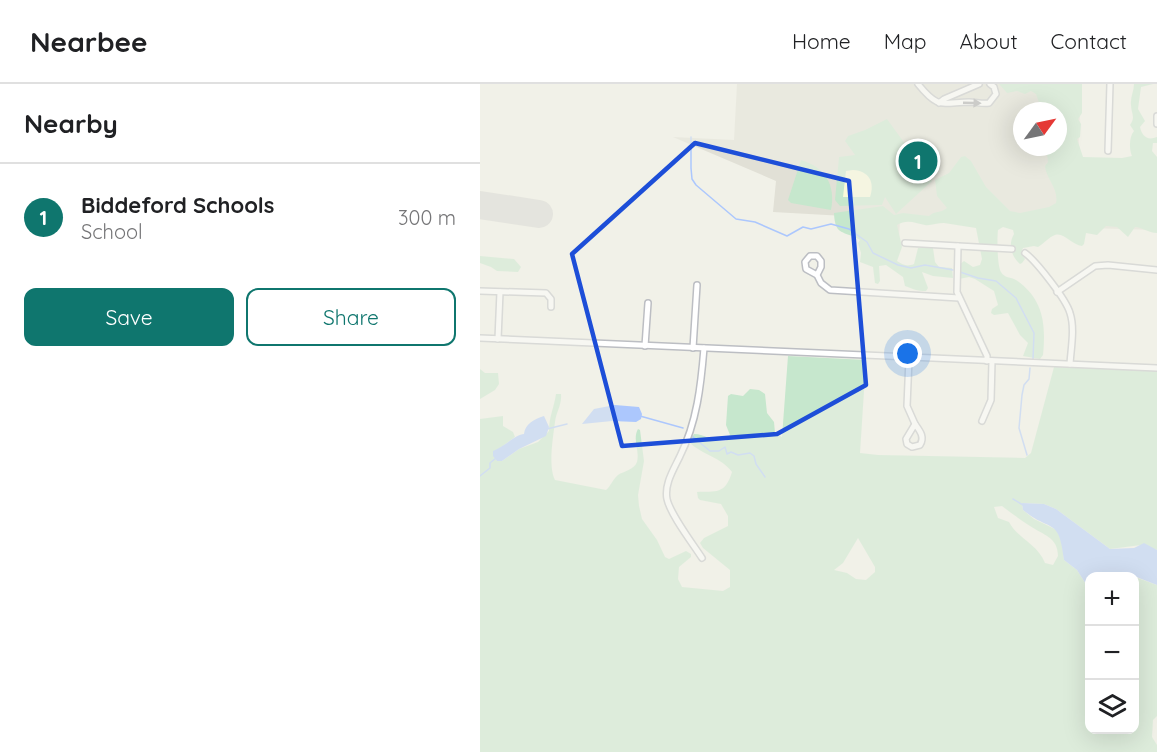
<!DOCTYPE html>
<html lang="en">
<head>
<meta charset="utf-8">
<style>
	body { margin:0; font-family:Quicksand,sans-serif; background:#f2f2f2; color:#202124 }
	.controls { position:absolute; right:18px; bottom:18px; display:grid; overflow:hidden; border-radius:12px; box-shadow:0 6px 24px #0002 }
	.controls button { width:54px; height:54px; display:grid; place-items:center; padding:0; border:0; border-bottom:2px solid #e0e0e0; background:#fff; color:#202124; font:30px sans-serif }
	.compass { position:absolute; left:533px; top:18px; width:54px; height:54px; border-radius:50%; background:#fff; box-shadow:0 6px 24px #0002; rotate:57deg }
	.you { position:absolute; left:428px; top:270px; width:21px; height:21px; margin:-15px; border:4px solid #fff; border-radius:50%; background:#1a73e8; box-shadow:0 0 0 9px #1a73e833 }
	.badge { display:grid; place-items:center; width:39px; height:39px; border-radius:50%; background:#0f766e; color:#fff; font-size:20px; font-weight:700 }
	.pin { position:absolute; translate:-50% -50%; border:3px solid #fff; box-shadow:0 2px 6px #0006 }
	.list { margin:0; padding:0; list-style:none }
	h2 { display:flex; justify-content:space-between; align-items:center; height:78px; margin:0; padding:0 24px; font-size:26px }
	h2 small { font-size:20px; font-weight:400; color:#757577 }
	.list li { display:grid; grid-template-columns:39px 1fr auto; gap:18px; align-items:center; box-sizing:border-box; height:108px; padding:0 24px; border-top:2px solid #e0e0e0 }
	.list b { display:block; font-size:22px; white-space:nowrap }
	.list p { margin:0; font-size:20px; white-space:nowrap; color:#757577 }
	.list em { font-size:20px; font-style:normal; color:#757577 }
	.actions { display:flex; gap:12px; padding:18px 24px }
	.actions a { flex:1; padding:14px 0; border:2px solid #0f766e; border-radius:12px; text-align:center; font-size:21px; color:#0f766e }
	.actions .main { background:#0f766e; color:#fff }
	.icon { flex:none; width:33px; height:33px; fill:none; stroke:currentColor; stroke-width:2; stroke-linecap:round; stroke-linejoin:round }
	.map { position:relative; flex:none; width:677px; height:668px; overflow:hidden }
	header { display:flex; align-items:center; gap:36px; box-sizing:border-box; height:84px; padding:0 30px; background:#fff; border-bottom:2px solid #e0e0e0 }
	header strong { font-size:28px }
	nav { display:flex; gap:33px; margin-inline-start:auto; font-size:21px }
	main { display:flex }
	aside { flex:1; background:#fff }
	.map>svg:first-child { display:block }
	.education { fill:#e1e0d6; fill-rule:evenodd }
	.green { fill:#c6e7cd; fill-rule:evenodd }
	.sand { fill:#fafada }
	.water { fill:#acc7fd }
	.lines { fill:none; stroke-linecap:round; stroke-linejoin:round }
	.stream { stroke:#acc7fd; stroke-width:1.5 }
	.runway { stroke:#d6d6d2; stroke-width:28 }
	.street-casing { stroke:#bcbec3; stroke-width:8 }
	.street { stroke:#fff; stroke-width:5 }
	.oneway { fill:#9fa0a4 }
	.marked { fill:none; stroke:#1d4ed8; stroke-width:4.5; stroke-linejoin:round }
</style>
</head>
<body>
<header>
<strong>Nearbee</strong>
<nav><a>Home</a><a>Map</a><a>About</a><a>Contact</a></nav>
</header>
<main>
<aside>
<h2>Nearby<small></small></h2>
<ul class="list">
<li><span class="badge">1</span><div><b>Biddeford Schools</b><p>School</p></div><em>300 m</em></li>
</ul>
<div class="actions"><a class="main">Save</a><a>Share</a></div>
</aside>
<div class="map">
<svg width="677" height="668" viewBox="0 0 677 668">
	<rect width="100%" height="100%" fill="#f1f1e8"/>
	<path class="education" d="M257,0H601L598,75L677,146L536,142L420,136L419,155L400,134L293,128L296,97L193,53L254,56ZM542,27H578V63H542Z"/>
	<g class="green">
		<path d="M519,0H602V29L598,35L601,40L600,53L597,55L603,73L642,74L652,72C649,65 649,53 654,47L650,41C656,33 651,29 651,21C650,14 654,7 654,0H673L661,3L658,25L665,37L660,43C662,52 667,57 677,53V59H673L672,67L677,73V149C668,149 662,143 655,143L648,153L637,143L626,142L617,151L606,149L604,160L602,162C592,161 584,148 575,151C569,153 563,160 558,163L554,162L543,164L541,169L545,175L542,179L540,180C531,172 528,160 534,150L533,146L523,143L518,146C517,154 517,181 521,188C524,194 531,193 536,196C564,215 566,241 563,271L560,275L543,272L548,259L540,251L528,229L514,231L511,229L512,225L518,221L514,207L495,195L489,193L479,195V181L484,177L493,183L500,181L502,175L496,144C485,142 475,141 464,139C457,139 450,142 445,141C435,139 427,135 417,141L422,163L417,177C423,181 427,183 434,180L438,164H453L455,178L459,183L472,184L473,194L453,192L442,188L448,204L446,207C437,207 433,205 425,202L423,193L406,181L399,182L400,197L398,200L395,199L393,183L380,178L381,169L378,159L380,156C364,146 355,153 354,129L403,122L414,131L423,129L449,132C454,127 461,129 467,124L457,112L455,96L469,89L481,73L485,72L491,77L506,103L530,127L540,129L569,123L576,119C579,105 566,95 565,82L568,78L566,63H578V27H562L556,10L551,7L545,10L537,7L527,9Z"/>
		<path d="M407,35L452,97L416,130L405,113L402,121L360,122L355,116L359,73L375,71L365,57L368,52L385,46Z"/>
		<path d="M321,76C345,83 356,101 351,126L311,119L308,116Z"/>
		<path d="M0,172L34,175L41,183L38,188L17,187L11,183L0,179Z"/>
		<path d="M308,272L386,276L380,369L398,371L545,374L551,369L574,283L677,287V466L661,461L630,465L576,425L564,420L542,419L543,426L554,435L577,446L582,459L584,476L597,486L609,505L610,646H654L655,493L677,501V632L673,636L672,653L677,661V668H0V335L23,332V342L33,348L35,353L13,369L17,377H22L39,365L58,358L69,347C69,332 74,324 76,310H81C82,321 76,328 75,338C73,353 68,383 75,396L126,406C131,402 132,396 138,391C144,387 154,386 157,378C160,366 152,356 158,345L160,346L164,377L158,411L159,422L162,435L177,456L185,473L189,475L206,467L211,470V473L199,483L198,495L202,503L243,507L250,503V486L223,464L220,459L224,454L248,442V432L241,420L220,416L218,414L217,408C236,407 245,411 252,388C241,373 222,371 209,358L214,350C227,350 231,359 246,357L250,351L246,341L248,312L251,310L263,312L270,305L279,306L285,310L287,329L294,338L295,349L302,353ZM522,422C531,429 541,436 550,442C563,451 578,453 578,472L573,481L565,479C557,459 538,455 529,438L518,434L514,423ZM378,454L395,483V488L386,496L376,495L367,489L354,486L363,479Z"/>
		<path d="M0,285L5,289H18L19,300L15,306L0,315Z"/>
	</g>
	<path class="sand" d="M373,86C389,87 395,98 390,113H363L366,87Z"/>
	<g class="water">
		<path d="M135,321L159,323L162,330L161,335L156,338L132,337L102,340L114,325Z"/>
		<path d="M64,332L69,343L66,352L39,365L22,377H17L13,372V367C24,363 36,350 44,350C45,340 54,335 64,332Z"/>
		<path d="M542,419L564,420L576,425L630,465L654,464L664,459L677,466V501L654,492H610L609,505L597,486L584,476C579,432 571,449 543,426Z"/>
	</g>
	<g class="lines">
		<g class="stream">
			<path d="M211,53V84L212,95L216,101L256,135L275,138L307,152L323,143L331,145L351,140L369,145L387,158L393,169L418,181L431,184L445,181L473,186"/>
			<path d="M480,188L498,194L516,197L536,214L554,249L553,275"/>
			<path d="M160,332L203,344"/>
			<path d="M67,345L87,340"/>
			<path d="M213,353L230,367H239L245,363L247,370L251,368L258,371L270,369L274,372L276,380L285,393"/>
			<path d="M547,371L539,344L542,311L544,301L549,295L550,284"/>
			<path d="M0,392L10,384V379L16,374"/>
			<path d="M533,415L543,421"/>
		</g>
		<path class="runway" d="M0,121L59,130"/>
		<g class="street-casing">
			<g id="street">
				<path d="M438,0C458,25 461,19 489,18C496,18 502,20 509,19L516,10L514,3L510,0"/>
				<path d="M459,19L464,15L499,0"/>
				<path d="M677,32V40"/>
				<path d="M628,67L630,0"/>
				<path d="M425,159L532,165"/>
				<path d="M478,162L477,208L507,272V277"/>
				<path d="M545,169C556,177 586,215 590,229C595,244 591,264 590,280"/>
				<path d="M337,191L341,183V177L337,172H330L325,178L326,185L337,191L341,199L350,206L479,214"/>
				<path d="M0,207L66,209L71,215V223"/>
				<path d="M577,208L615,182L628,181L677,186"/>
				<path d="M0,254L677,284"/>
				<path d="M18,255L20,208"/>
				<path d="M165,262L168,219"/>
				<path d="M213,264L217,201"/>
				<path d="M429,274L427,322L435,340"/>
				<path d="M502,337L511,316L512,277"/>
				<path d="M435,340C440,347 445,353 440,361L432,363L427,360L426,355Z"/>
				<path d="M222,474C213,460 190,430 187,415C184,400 194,385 200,372C217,338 221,301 224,264"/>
			</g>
		</g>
		<use href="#street" class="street"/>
	</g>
	<defs><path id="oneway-solid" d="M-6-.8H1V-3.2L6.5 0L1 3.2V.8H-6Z" transform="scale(1.5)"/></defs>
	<use class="oneway" href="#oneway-solid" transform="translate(492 19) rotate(2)"/>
	<path d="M0 0H677V668H0ZM215,59L369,97L386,301L297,350L142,362L92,170Z" fill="#f1f1e8" fill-opacity=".55" fill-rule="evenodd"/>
	<path class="marked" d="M215,59L369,97L386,301L297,350L142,362L92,170Z"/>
</svg>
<div class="controls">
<button>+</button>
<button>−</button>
<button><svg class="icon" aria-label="layers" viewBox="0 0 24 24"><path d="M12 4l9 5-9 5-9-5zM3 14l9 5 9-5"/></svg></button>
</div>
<svg class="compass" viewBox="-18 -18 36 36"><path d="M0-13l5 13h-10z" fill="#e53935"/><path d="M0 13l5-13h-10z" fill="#757577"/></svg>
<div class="you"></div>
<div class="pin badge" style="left:438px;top:77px">1</div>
</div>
</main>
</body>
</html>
